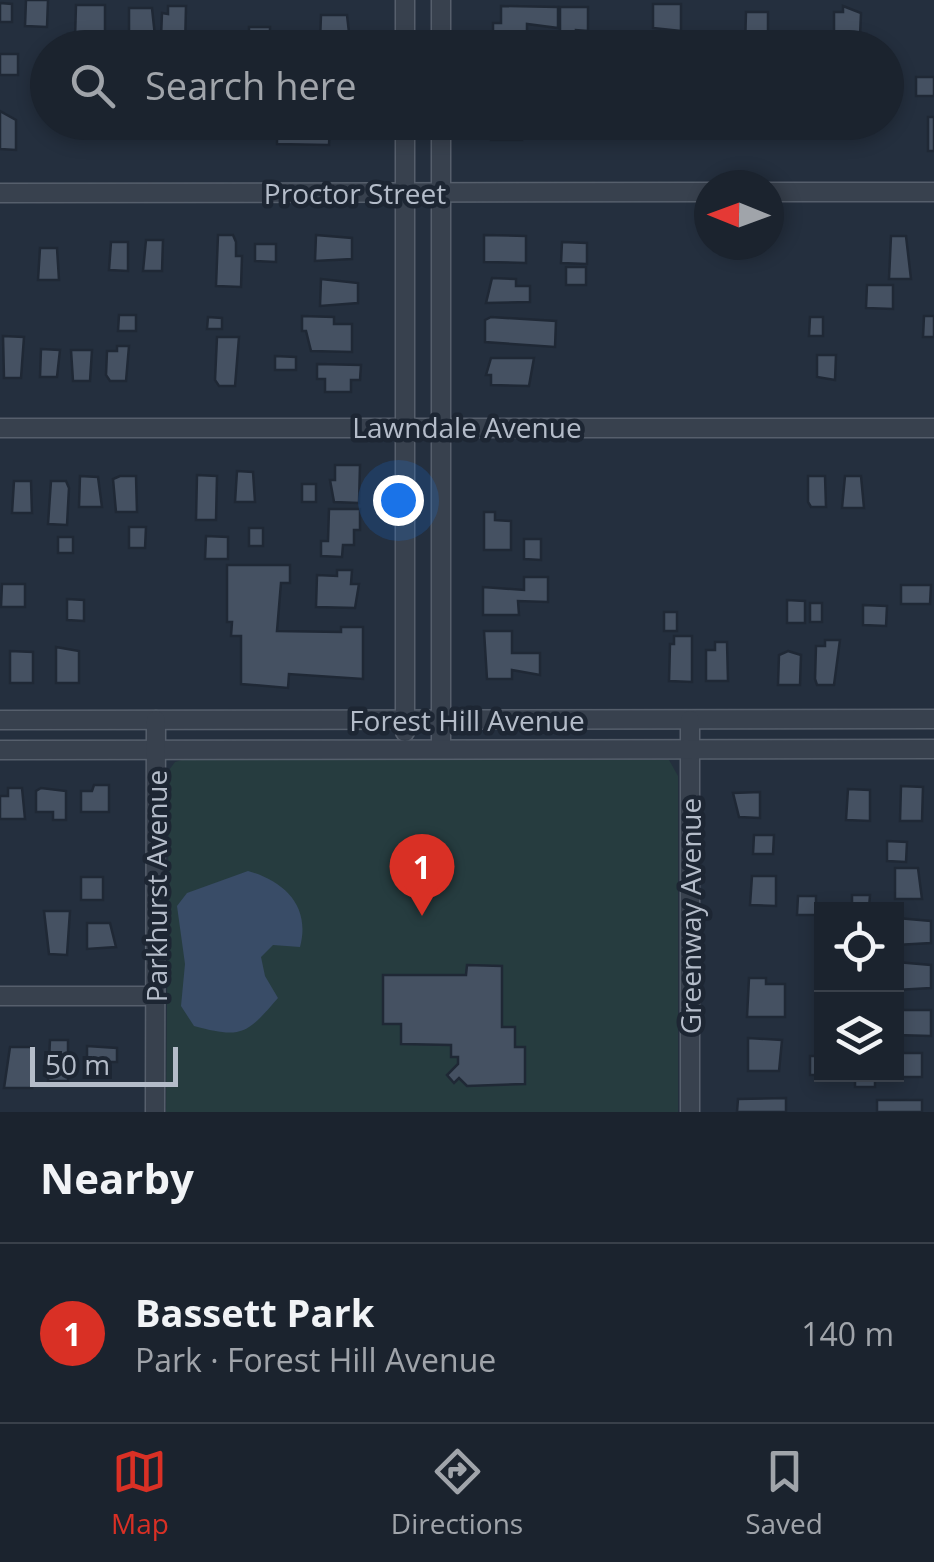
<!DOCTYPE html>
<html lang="en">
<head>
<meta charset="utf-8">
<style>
	body { margin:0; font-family:"Open Sans",sans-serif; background:#242b36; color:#f1f3f6 }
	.controls { position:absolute; right:30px; bottom:30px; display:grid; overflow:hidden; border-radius:0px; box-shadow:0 5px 15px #0003 }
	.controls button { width:90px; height:90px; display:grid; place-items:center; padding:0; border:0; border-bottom:2px solid #39404a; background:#1b232e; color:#f1f3f6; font:50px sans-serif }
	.compass { position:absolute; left:694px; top:170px; width:90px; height:90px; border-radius:50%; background:#1b232e; box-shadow:0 5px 15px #0003; rotate:271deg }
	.scale { position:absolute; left:30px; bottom:25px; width:148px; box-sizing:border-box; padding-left:10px; border:5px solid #b4bcc9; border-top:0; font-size:28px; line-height:35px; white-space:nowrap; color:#b4bcc9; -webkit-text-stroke:8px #1d2633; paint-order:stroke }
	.you { position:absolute; left:398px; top:500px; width:35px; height:35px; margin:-25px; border:8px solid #fff; border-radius:50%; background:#1a73e8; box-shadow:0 0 0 15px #1a73e833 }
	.badge { display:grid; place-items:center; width:65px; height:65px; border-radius:50%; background:#d93025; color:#fff; font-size:32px; font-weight:700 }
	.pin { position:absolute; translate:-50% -82px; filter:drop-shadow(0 2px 5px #0008) }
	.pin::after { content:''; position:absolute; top:52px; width:35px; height:30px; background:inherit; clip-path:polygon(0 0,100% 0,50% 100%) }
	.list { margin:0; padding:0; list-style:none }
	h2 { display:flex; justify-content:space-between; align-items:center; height:130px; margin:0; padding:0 40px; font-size:42px }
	h2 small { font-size:32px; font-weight:400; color:#a0a4aa }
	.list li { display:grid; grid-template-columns:65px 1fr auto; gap:30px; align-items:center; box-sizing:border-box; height:180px; padding:0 40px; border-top:2px solid #39404a }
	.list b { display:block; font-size:38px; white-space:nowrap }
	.list p { margin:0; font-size:32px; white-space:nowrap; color:#a0a4aa }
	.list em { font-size:32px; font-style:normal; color:#a0a4aa }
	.icon { flex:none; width:55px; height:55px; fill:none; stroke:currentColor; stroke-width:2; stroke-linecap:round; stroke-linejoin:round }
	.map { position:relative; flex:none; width:934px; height:1112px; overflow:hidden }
	.search { position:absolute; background:#1b232e; box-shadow:0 5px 15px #0003; left:30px; right:30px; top:30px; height:110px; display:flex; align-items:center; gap:25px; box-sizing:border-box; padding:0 35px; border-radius:55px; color:#a0a4aa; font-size:38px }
	.sheet { height:310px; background:#1b232e }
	nav { display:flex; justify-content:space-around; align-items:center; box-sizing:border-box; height:140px; border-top:2px solid #39404a; background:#1b232e; font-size:28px; color:#a0a4aa }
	nav a { display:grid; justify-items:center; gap:5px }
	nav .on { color:#d93025 }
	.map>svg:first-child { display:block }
	.green { fill:#263c3f }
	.water { fill:#394c67 }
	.building { fill:#455162; stroke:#1f2835; stroke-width:2.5 }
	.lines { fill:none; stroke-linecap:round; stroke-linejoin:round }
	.street-casing { stroke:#565f6c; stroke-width:21 }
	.street { stroke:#38414e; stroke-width:18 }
	.labels { text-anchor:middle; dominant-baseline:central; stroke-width:9; stroke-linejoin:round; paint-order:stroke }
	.street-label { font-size:28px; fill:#b4bcc9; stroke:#1d2633 }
</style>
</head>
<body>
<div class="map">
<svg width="934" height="1112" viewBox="0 0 934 1112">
	<rect width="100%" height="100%" fill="#242f3e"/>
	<path class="green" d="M185,759L669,760L678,776V1112H166L169,770L175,762Z"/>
	<path class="water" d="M248,871C284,881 311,906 300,947L273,945L261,957L265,976L278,998C247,1034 242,1039 194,1026L181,1006L185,964L177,906L187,893Z"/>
	<g class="building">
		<path d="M26,0H48L47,27L25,26Z"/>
		<path d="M0,3L12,4V22H0Z"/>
		<path d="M653,4H681V31L653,28Z"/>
		<path d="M76,5H105V39L75,38Z"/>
		<path d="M168,6H186L185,48H168V37H161L162,13L168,14Z"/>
		<path d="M501,6L558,7V28L527,24V45H493V23H501Z"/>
		<path d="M843,6L861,13L860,36H834V12H843Z"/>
		<path d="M560,7H588V31L576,30V40H560Z"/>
		<path d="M129,8H152L155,36H150V44L136,43V36H129Z"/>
		<path d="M746,12H768V46H745Z"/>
		<path d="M321,15H347L350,41H320Z"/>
		<rect x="249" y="27" width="21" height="21"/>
		<rect x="0" y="54" width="18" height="21"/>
		<rect x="916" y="77" width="18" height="19"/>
		<path d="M0,111L16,120V150L0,149Z"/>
		<rect x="928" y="117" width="6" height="34"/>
		<path d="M277,122H330L329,145L277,144Z"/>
		<path d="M491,122L523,123L522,140H491Z"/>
		<path d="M573,122H594L593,131L572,130Z"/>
		<path d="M218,235H233L236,242V256H242L241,287L216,286Z"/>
		<path d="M316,235L352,238V259L315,261Z"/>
		<path d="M484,235L526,236V263L484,262Z"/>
		<path d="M891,236H906L911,279H889Z"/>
		<path d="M146,240H163L162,271H143Z"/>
		<path d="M111,242H128V271L109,270Z"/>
		<path d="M562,242L587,243V264L561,263Z"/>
		<path d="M255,244H276V262L255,261Z"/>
		<path d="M40,248H57L59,280H38Z"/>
		<rect x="566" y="267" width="20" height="18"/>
		<path d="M492,278L516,279V286H530V302L486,303Z"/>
		<path d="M321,279L358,283V303L320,306Z"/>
		<path d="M867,285H893V309L866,308Z"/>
		<path d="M119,315H136V331H118Z"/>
		<path d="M302,316L334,317V324H352V352L311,351L306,331H302Z"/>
		<path d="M924,316H934V337H923Z"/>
		<path d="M208,317L222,318V329H207Z"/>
		<path d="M491,317L556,321L555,347L485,342V320Z"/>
		<path d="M810,317H823V336H809Z"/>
		<path d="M3,336L24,337L21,378H4Z"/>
		<path d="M217,337H239L235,386H219L215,380Z"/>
		<path d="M117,346H129L126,381H110L106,375L107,351H117Z"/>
		<path d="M41,349L60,350L57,377H40Z"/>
		<path d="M71,350H92L90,381H73Z"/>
		<path d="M817,355H836L835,380L817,377Z"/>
		<path d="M275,356L296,357V370H275Z"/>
		<path d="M491,358H534L529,386L491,385V375H486Z"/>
		<path d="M317,364L361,365L360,380H351V392H325V379H317Z"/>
		<path d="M335,465H360L359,503L334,502L330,480H335Z"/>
		<path d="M237,471L253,472L255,502H235Z"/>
		<path d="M197,475L217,476L216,520H196Z"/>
		<path d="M80,476L98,477L102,507H79Z"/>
		<path d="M120,476H136L137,512H116L113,479Z"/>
		<path d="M808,476H825L826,507H811L808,502Z"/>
		<path d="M845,476H861L864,508H842Z"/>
		<path d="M14,481H31L32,513H12Z"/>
		<path d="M51,481H66L69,488L67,525L48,524Z"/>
		<rect x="302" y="484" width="14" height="18"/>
		<path d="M329,509H360V530H354V545H343L342,557L321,556V541H328Z"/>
		<path d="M484,512H495V520L511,521V550H484Z"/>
		<path d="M129,527H146L145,548H129Z"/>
		<rect x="249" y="528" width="14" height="18"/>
		<path d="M206,536L228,537V559H205Z"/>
		<rect x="58" y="537" width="15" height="16"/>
		<path d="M524,539H541V560L524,559Z"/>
		<path d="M227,565H290V583H281L277,631L341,632V627H363V679L289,674L288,688L241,684V636H231L232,622H227Z"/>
		<path d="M337,570H352L351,584H359L355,608L316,607L317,575L337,576Z"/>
		<path d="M524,577H548V602L518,601L519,615H483V587L524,590Z"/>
		<path d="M2,584H25V607H1Z"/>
		<path d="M901,585H931L930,604H901Z"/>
		<path d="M67,599L84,600V621L67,620Z"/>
		<path d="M787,600L805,601V623H787Z"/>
		<rect x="810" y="603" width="12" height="19"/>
		<path d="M863,605L887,606L886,626L863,625Z"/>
		<rect x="664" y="612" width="13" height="19"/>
		<path d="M484,631H512V653H540V675L512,670V679H487Z"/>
		<path d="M674,636H692V682L669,681L670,644H674Z"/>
		<path d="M825,640H840L834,685H817L815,679L816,646H825Z"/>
		<path d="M715,642H727L728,681H706V650H715Z"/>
		<path d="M56,647L79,651V683H56Z"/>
		<path d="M10,651L33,652V683H10Z"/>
		<path d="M788,651L801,655L800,685H778L779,655Z"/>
		<path d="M94,785H109V812H81V791H92Z"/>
		<path d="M901,786L923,787L922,821H900Z"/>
		<path d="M8,788H22L25,819H0V796H8Z"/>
		<path d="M41,788L66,791V820H53V812H36V791Z"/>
		<path d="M848,789L870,790V821L846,820Z"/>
		<path d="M760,792V818L739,817L733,793Z"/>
		<path d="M754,835H774L773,854H753Z"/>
		<path d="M887,841L907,842L906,862L887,861Z"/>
		<path d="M895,868H918L922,899H895Z"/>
		<path d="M752,876H776V906L750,905Z"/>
		<rect x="81" y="877" width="22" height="23"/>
		<path d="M852,895H870L869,908H852Z"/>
		<path d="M798,896H816V915H797Z"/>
		<path d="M44,911H70L67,955L49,954Z"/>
		<path d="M897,918L931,921V943L896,945Z"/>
		<path d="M87,923H110L116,947L87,949Z"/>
		<path d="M896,962L931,965V988L896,990Z"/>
		<path d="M467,965L502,966V1027H515V1047H525V1084L467,1086L459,1078L454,1083L447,1075L458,1064V1057H451V1045L401,1044V1024H383V975H466Z"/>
		<path d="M749,978H766V984H785V1017H747Z"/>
		<path d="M896,1010H931V1036L896,1035Z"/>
		<path d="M748,1038L782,1040L779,1071H748Z"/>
		<path d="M50,1040H68V1081H48Z"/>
		<path d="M87,1046L117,1048V1062H110V1073H87Z"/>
		<path d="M10,1047H33L32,1088H4Z"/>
		<rect x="899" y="1053" width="23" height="24"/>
		<path d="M810,1056H822V1074L832,1075H810Z"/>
		<rect x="855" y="1074" width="20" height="13"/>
		<path d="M786,1098V1112H737L738,1099Z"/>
		<rect x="877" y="1100" width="45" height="12"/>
	</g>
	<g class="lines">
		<g class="street-casing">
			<g id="street">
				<path d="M405,0V48"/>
				<path d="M441,0V48"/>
				<path d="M769,192H934"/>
				<path d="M0,193L709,192"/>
				<path d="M0,428H934"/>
				<path d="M0,720L934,719"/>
				<path d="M690,720V1112"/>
				<path d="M405,732V122"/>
				<path d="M441,749V122"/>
				<path d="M0,750L934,749"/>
				<path d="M0,996H156"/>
				<path d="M155,1112L156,720"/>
			</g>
		</g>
		<use href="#street" class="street"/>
	</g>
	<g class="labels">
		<g class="street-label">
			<text x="355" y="193">Proctor Street</text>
			<text x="467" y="427">Lawndale Avenue</text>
			<text x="467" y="720">Forest Hill Avenue</text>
			<text transform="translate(156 886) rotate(-90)">Parkhurst Avenue</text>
			<text transform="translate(690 916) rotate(-90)">Greenway Avenue</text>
		</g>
	</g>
</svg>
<div class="controls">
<button><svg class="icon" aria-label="locate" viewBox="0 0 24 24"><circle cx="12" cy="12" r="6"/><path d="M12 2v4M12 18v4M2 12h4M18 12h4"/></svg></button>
<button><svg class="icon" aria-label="layers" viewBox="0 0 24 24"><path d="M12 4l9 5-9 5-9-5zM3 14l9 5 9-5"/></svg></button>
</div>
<svg class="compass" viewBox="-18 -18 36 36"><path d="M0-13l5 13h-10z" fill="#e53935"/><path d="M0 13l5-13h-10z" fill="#a0a4aa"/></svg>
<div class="scale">50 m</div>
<div class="you"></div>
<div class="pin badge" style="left:422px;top:916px">1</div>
<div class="search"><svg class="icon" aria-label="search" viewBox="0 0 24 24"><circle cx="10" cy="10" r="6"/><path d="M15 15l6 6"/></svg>Search here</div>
</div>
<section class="sheet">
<h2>Nearby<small></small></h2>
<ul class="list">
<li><span class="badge">1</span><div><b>Bassett Park</b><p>Park · Forest Hill Avenue</p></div><em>140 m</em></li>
</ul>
</section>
<nav>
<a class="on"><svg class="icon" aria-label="map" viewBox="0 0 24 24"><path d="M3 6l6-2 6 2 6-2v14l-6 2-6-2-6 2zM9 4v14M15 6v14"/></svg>Map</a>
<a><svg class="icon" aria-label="directions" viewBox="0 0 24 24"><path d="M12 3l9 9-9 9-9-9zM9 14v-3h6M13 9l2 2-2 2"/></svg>Directions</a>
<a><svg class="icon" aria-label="saved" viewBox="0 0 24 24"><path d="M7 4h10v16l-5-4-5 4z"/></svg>Saved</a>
</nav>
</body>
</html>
